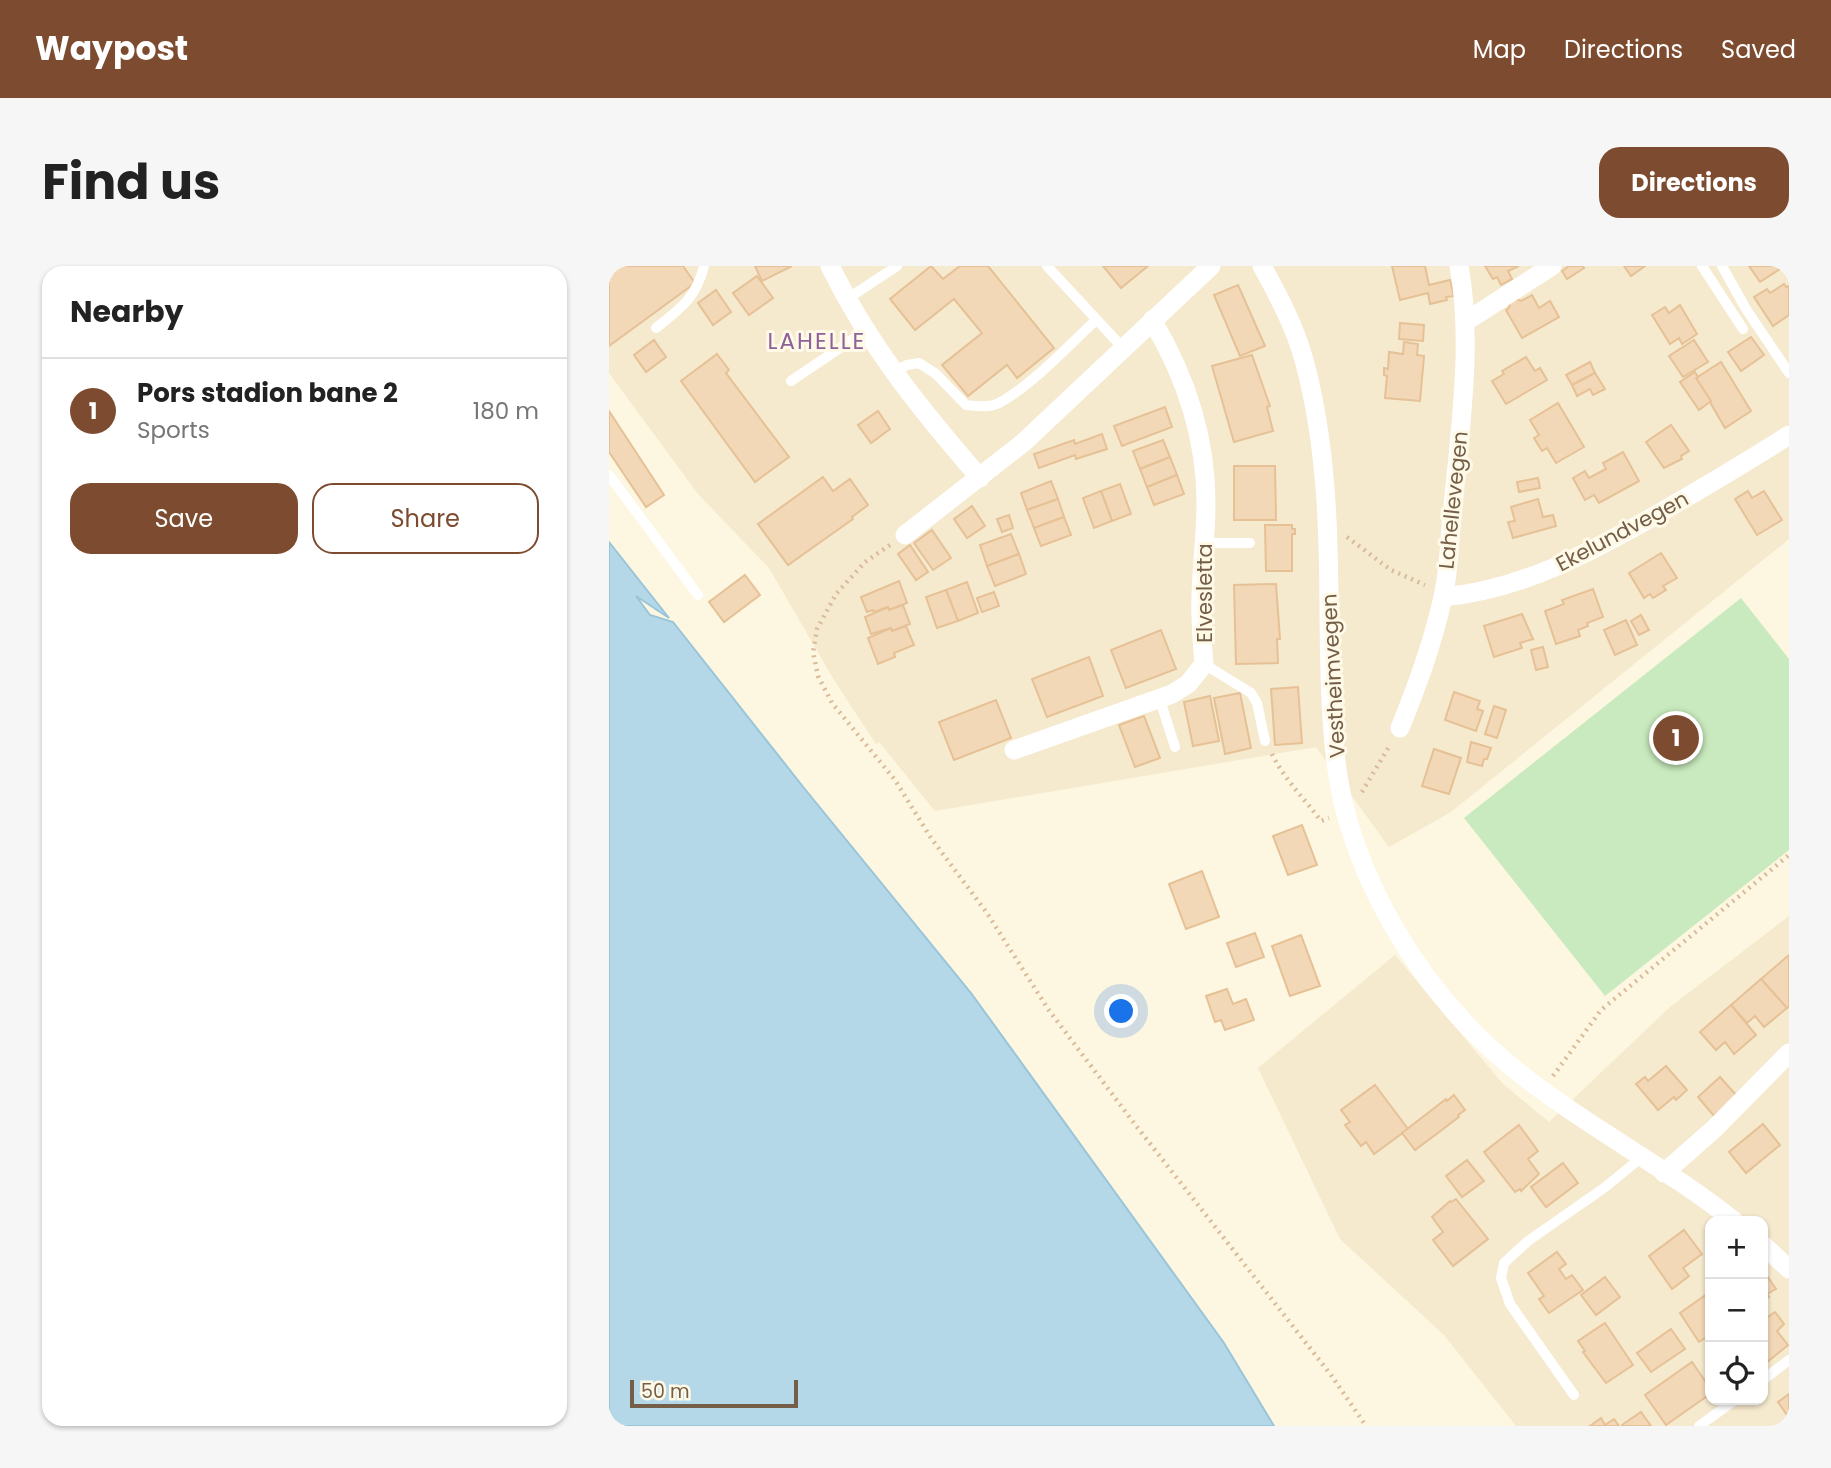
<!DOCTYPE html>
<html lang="en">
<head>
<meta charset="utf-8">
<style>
	body { margin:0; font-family:Poppins,sans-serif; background:#f6f6f6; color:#222 }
	.controls { position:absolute; right:21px; bottom:21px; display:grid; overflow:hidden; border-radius:14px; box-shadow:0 2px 5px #0004 }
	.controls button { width:63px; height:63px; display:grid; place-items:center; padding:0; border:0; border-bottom:2px solid #e0e0e0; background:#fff; color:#222; font:35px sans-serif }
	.scale { position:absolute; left:21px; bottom:18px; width:168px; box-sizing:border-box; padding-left:7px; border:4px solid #745e47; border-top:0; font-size:19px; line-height:24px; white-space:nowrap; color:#745e47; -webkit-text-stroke:5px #fff9e7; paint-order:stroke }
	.you { position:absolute; left:513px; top:746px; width:24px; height:24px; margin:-18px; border:5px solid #fff; border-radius:50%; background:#1a73e8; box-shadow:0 0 0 10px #1a73e833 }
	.badge { display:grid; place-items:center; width:46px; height:46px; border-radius:50%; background:#7d4c30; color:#fff; font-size:23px; font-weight:700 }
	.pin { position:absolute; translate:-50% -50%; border:4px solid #fff; box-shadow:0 2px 7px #0006 }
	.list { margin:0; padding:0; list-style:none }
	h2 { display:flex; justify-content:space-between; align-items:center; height:91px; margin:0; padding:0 28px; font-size:30px }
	h2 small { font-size:23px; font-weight:400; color:#767676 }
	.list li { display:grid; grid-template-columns:46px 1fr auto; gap:21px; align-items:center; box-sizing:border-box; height:105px; padding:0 28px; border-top:2px solid #e0e0e0 }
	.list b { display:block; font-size:26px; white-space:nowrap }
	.list p { margin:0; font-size:23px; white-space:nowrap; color:#767676 }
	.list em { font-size:23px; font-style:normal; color:#767676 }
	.actions { display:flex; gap:14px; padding:21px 28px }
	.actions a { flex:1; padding:16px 0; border:2px solid #7d4c30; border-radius:21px; text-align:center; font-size:24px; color:#7d4c30 }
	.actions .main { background:#7d4c30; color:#fff }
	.icon { flex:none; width:38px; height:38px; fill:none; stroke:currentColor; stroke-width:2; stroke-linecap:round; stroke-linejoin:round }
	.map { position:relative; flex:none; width:1180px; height:1160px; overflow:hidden; border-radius:21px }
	header { display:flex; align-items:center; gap:42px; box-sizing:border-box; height:98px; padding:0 35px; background:#7d4c30; color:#fff }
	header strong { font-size:33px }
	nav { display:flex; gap:38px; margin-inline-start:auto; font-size:24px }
	.intro { display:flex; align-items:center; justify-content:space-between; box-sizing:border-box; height:168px; padding:0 42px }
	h1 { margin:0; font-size:49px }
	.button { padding:18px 32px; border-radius:21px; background:#7d4c30; color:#fff; font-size:24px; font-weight:700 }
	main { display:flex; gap:42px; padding:0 42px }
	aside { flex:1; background:#fff; border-radius:21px; box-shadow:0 2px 5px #0004 }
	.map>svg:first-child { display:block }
	.residential { fill:#f5e9ce; fill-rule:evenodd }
	.green { fill:#c9eabe }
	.water { fill:#b4d8e7; stroke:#9ac5d9; stroke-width:2 }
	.building { fill:#f3d8b7; stroke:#e6c196; stroke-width:2 }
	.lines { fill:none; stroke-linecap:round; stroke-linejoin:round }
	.path { stroke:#d8bb9a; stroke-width:4.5; stroke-dasharray:2 5; stroke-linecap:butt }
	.service { stroke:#fff; stroke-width:10 }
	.minor { stroke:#fff; stroke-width:19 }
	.labels { text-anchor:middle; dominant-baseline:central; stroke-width:6; stroke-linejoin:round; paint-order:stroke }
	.street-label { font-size:21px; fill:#745e47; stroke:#fff9e7 }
	.neighbourhood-label { font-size:23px; letter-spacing:2px; fill:#8e6298; stroke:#fff9e7 }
</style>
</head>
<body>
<header>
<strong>Waypost</strong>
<nav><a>Map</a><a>Directions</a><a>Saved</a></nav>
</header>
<div class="intro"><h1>Find us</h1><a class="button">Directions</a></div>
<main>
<aside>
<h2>Nearby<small></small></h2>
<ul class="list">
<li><span class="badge">1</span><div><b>Pors stadion bane 2</b><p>Sports</p></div><em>180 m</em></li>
</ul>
<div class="actions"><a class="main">Save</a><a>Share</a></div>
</aside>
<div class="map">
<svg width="1180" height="1160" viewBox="0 0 1180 1160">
	<rect width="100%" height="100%" fill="#fdf6e0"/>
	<g class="residential">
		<path d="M0,0H1180V273L842,546L780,581L707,481L326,545L270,476L267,478L225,414L160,302L89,228L0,107Z"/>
		<path d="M1180,650V1160H907L835,1069L731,973L649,802L786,689L894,818L940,856L1061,741ZM1101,955H1154V1134H1101Z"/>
	</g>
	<path class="green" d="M1132,332L1180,393V584L996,730L855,552Z"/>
	<path class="water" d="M0,276L60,352L27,330L41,349L64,356L195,522L362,727L615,1077L665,1160H0Z"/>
	<g class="building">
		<path d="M6,0H74L86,17L0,80V5Z"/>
		<path d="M146,0H183L153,15Z"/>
		<path d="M322,0L334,13L351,0H379L445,82L408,112L398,99L359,130L333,99L373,67L345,33L306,64L281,33Z"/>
		<path d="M494,0H539L512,22Z"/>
		<path d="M783,0H816L820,19L841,14L845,30L837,31L838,34L821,38L819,27L791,34Z"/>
		<path d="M876,0H910L899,5L903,13L892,19L888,11L884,13Z"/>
		<path d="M960,0H974L975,2L958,13L953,5Z"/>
		<path d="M1015,0H1036L1022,10Z"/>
		<path d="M1140,0H1173L1174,1L1151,16Z"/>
		<path d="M148,10L164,32L140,49L124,27Z"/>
		<path d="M1175,18L1177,21L1180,20V49L1164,60L1145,31L1158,23L1161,27Z"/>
		<path d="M629,19L656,80L631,90L605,29Z"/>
		<path d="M107,24L122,46L104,59L89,37Z"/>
		<path d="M923,29L930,42L941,35L950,51L913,72L897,44L900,42L901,36L907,33L912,35Z"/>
		<path d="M1071,39L1088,68L1073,78L1070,72L1061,78L1043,49L1056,41L1060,47Z"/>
		<path d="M791,57L815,59L814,75L790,73Z"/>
		<path d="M1142,71L1155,89L1132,105L1119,86Z"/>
		<path d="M45,74L57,91L37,106L25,89Z"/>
		<path d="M1085,74L1099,96L1074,111L1060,90Z"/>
		<path d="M795,76L809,78L808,89L815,90L811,135L776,132L778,110L775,109V102L779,103L780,86L794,88Z"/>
		<path d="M108,88L120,104L117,107L180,191L146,216L72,115Z"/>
		<path d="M643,89L661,140L658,141L664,165L625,176L603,100Z"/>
		<path d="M917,91L926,105L931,102L938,114L897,138L883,115L895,108L893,105Z"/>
		<path d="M981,96L986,107L963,119L957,109Z"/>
		<path d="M1112,96L1142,145L1116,162L1087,112Z"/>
		<path d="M1086,106L1089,111L1087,112L1102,135L1090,144L1071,116Z"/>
		<path d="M986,107L996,123L984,129L981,123L968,130L963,119Z"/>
		<path d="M949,137L975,181L947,197L938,182L933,185L925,172L930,169L921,154Z"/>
		<path d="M556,141L563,161L513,180L505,160Z"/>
		<path d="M0,145L55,229L37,241L0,186Z"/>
		<path d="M269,145L281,163L262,177L249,159Z"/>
		<path d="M1062,159L1080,185L1072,190L1073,193L1055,202L1037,176Z"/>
		<path d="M493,168L498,183L467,193L466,189L430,202L425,188L465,174L466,178Z"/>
		<path d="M554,174L561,191L531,203L524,185Z"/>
		<path d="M1014,186L1030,215L990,237L985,229L976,234L964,212L976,205L980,212L997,203L994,197Z"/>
		<path d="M561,191L568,209L538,221L531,203Z"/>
		<path d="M625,200H666L667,254H625Z"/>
		<path d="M568,209L575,228L545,239L538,221Z"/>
		<path d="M214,211L224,225L241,213L259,239L243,251L244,253L179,299L149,258Z"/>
		<path d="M929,212L931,222L910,226L908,216Z"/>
		<path d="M442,215L449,233L418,244L412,227Z"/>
		<path d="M511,218L522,248L503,255L492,225Z"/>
		<path d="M492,225L503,255L485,262L474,232Z"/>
		<path d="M1139,225L1143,232L1155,225L1173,254L1148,269L1126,233Z"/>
		<path d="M449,233L455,251L425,262L418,244Z"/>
		<path d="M929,233L934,251L944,249L947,260L904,272L899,256L906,255L902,241Z"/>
		<path d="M363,240L376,260L358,272L345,253Z"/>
		<path d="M400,249L404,262L393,266L388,253Z"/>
		<path d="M455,251L462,269L432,280L425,262Z"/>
		<path d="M656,259H683V263H686V268H683V305H657Z"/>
		<path d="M323,264L342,292L324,304L305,277Z"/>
		<path d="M402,268L410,288L378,300L371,279Z"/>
		<path d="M301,279L319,306L307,314L289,288Z"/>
		<path d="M1052,287L1068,312L1054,320L1057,324L1044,332L1041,328L1035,332L1020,307Z"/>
		<path d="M410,288L417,308L386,320L378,300Z"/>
		<path d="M136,309L151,329L115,356L100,336Z"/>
		<path d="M290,315L298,337L280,344L279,341L265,346L264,344L258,346L252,331Z"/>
		<path d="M358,316L369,347L349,355L337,324Z"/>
		<path d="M667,318L671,373H668L669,397L627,398L625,319Z"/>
		<path d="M984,323L994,351L978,357L979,360L969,364L971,370L947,378L936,345L955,338L953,334Z"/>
		<path d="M337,324L349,355L328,362L317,331Z"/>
		<path d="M385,326L390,340L373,346L368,332Z"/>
		<path d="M294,339L301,358L283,365L282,362L262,368L256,351L279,341L280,344Z"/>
		<path d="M913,348L924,373L911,377L913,382L885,391L875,360Z"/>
		<path d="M1032,349L1040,364L1030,369L1022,355Z"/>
		<path d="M1017,354L1028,379L1006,389L995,364Z"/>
		<path d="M297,360L305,379L285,387L286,391L269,398L259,372L282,362L283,365Z"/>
		<path d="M552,364L567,403L517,422L502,384Z"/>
		<path d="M934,381L939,401L927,404L922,384Z"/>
		<path d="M480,391L494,430L438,451L423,413Z"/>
		<path d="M689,421L693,477L666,479L662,423Z"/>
		<path d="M845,426L871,435L868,443L874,445L867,465L836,454Z"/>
		<path d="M631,427L642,482L616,488L605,432Z"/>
		<path d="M601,430L610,475L584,480L575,436Z"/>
		<path d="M387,434L402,472L345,494L330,456Z"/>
		<path d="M885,440L897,444L888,472L876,468Z"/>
		<path d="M535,450L551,492L526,501L510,459Z"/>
		<path d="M862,476L882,482L878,493H875L873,500L858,496Z"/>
		<path d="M825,483L852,492L840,528L813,520Z"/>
		<path d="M693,559L708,599L679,609L664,570Z"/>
		<path d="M593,605L610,651L577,663L560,618Z"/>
		<path d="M646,667L655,691L627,701L618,677Z"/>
		<path d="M692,669L711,720L681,730L663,680Z"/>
		<path d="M1180,689V740L1178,742L1152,713Z"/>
		<path d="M1152,713L1178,742L1155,761L1146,750L1138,757L1122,739Z"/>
		<path d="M618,723L624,738L637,733L645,754L616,764L612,754L606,756L597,730Z"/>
		<path d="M1122,739L1147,769L1125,788L1116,776L1107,784L1091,766Z"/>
		<path d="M1057,800L1078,824L1067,834L1065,831L1049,844L1027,818L1036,811L1039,815Z"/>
		<path d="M1111,811L1128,830L1105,850L1089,831Z"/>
		<path d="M766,819L799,863L765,888L757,876L752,880L736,859L741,856L732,844Z"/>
		<path d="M845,829L856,844L849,849L850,851L806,884L793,867L837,833L838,835Z"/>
		<path d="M1154,858L1171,879L1137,907L1120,886Z"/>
		<path d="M910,859L929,885L919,893L930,908L912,925L911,923L906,926L875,886Z"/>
		<path d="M858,894L875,915L853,931L837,910Z"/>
		<path d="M954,897L969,917L937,941L922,921Z"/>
		<path d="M847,933L879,973L844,1000L824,974L834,966L823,951L841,935L842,936Z"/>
		<path d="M1075,964L1093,988L1074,1002L1080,1010L1063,1023L1040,990Z"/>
		<path d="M948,986L957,998L950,1003L957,1013L963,1009L974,1024L940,1047L930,1033L935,1030L919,1007Z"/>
		<path d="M1156,1007L1167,1023L1158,1028L1160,1031L1154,1034V1009Z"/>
		<path d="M996,1011L1011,1031L987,1049L972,1029Z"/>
		<path d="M1101,1026V1069L1090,1076L1071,1047Z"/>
		<path d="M1166,1046L1175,1058L1168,1065L1179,1079L1157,1097L1154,1093V1054Z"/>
		<path d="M996,1057L1024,1099L997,1117L974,1086L976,1085L969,1075Z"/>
		<path d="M1062,1063L1076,1083L1042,1106L1028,1087Z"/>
		<path d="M1083,1096L1101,1122V1128L1057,1159L1036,1129Z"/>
		<path d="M1180,1128V1152L1169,1136Z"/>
		<path d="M1032,1146L1042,1160H1013V1159Z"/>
		<path d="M992,1152L996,1159L1005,1153L1010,1160H981Z"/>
	</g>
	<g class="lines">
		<g class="path">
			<path d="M738,271L782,304L816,319"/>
			<path d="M281,279L256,296L227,328L208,363L204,386L209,410L223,437L286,514L322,572L378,647L439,743L528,861L722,1109L757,1160"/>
			<path d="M663,488C675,513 695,532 712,555L720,552"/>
			<path d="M753,526L781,479"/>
			<path d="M944,810L992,744L1180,589"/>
		</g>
		<g class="service">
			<path d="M438,0L514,82"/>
			<path d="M1093,0L1134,63"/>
			<path d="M1113,0L1137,43L1180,107"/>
			<path d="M238,33L288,0"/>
			<path d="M47,62C72,42 87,32 95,0"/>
			<path d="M285,106L298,99L310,97L327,108L357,139C368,140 380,142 390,137C422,120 459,80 486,55"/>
			<path d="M182,115L256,65"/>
			<path d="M0,209L89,329"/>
			<path d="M594,277H641"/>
			<path d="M595,398L642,427L648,437L656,475"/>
			<path d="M551,434L566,481"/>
			<path d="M1154,1114L1180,1094"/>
			<path d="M965,1129L901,1038L892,1012L895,997L919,975L995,922L1033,891"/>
			<path d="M1090,1160L1126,1134"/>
		</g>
		<g class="minor">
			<path d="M221,0C260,80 313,145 371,212"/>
			<path d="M653,0C669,29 686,61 695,94C718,178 720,268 720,355C721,416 721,489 737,548C758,624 801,698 854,755C931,839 1037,885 1125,955"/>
			<path d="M856,56L943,0"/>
			<path d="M296,269L415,176L602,0"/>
			<path d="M834,331C912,324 980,287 1047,249C1092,223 1136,197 1180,169"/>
			<path d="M791,462C808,420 823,380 833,335C841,305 840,271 844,240C851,164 864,75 850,0"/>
			<path d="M405,484L563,428L579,418L595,398C593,375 591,351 592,328C593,298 597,268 597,237C597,172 576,109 543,54"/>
			<path d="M1055,907L1105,863L1180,787"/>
			<path d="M1154,979L1180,1003"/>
		</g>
	</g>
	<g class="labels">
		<g class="street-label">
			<text transform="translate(844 234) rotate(-84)">Lahellevegen</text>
			<text transform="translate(1013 265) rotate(-28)">Ekelundvegen</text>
			<text transform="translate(595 327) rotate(-90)">Elvesletta</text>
			<text transform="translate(724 410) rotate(-93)">Vestheimvegen</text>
		</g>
		<g class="neighbourhood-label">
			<text x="208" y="75">LAHELLE</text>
		</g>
	</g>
</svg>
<div class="controls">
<button>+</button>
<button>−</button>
<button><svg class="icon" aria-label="locate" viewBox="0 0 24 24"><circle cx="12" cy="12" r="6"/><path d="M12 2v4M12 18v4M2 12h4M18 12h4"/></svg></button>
</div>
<div class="scale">50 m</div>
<div class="you"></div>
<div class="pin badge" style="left:1067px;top:472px">1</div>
</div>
</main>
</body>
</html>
